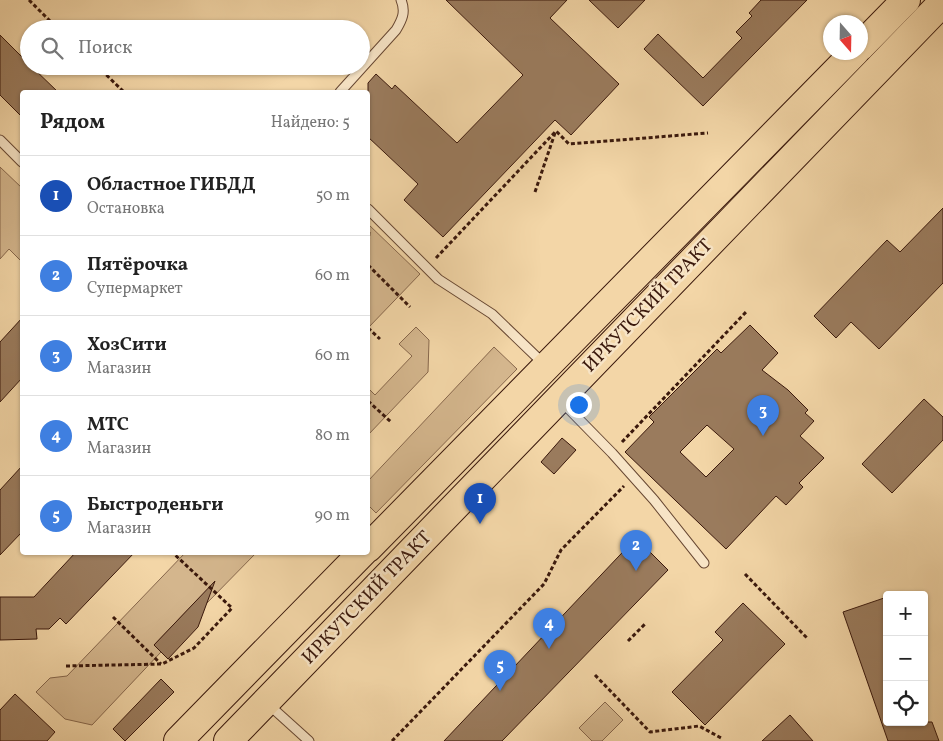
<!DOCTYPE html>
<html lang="ru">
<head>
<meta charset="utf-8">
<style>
	body { margin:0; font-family:Vollkorn,serif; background:#f6f6f6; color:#222 }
	.controls { position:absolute; right:15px; bottom:15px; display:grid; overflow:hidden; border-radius:5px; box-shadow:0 1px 4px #0004 }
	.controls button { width:45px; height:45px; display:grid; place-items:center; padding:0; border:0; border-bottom:1px solid #e0e0e0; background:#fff; color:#222; font:25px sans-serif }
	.compass { position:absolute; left:823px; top:15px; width:45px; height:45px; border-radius:50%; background:#fff; box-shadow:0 1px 4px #0004; rotate:160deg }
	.you { position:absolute; left:578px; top:404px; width:18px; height:18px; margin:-12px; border:4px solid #fff; border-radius:50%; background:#1a73e8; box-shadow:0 0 0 8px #1a73e833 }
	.badge { display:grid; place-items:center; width:32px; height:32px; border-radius:50%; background:#8f2418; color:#fff; font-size:16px; font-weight:700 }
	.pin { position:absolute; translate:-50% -41px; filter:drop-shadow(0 1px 2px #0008) }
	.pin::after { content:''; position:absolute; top:26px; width:18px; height:15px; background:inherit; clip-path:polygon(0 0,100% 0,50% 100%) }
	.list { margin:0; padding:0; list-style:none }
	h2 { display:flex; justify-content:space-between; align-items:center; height:65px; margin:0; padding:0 20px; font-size:21px }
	h2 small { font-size:16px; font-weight:400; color:#767676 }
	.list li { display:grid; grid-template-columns:32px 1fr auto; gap:15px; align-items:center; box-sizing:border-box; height:80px; padding:0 20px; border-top:1px solid #e0e0e0 }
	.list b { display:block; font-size:19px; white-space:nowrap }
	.list p { margin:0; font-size:16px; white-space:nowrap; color:#767676 }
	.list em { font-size:16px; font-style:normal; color:#767676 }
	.icon { flex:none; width:28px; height:28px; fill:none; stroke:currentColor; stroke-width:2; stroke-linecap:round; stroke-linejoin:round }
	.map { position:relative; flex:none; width:943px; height:741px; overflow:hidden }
	.search { position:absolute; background:#fff; box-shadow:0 1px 4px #0004; left:20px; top:20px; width:350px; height:55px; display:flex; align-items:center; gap:12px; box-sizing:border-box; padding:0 18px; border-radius:28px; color:#767676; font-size:19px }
	.panel { position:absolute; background:#fff; box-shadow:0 1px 4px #0004; left:20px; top:90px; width:350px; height:465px; border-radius:5px }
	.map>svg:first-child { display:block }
	.green { fill:#d4b68d; stroke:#87674c }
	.building { fill:#9a7b5d; stroke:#3a180c; fill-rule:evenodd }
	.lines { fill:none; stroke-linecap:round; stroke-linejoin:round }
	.service-casing { stroke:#684833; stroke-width:11 }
	.primary-casing { stroke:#3a180c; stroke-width:30 }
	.path { stroke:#3a180c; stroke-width:3; stroke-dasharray:4 2.5; stroke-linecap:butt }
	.service { stroke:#f7e4c6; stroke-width:9 }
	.primary { stroke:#f3d6a7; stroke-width:28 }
	.labels { text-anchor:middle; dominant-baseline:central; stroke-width:5; stroke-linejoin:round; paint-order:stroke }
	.street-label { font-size:19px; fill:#3a180c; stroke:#f7e4c6 }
</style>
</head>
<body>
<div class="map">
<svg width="943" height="741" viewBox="0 0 943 741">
	<rect width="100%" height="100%" fill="#f3d6a7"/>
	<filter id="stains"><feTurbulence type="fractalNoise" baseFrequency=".004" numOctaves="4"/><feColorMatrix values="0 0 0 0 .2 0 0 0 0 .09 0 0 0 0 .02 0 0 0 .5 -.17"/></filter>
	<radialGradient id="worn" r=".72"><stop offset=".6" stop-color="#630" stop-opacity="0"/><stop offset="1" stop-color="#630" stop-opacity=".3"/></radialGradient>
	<g class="green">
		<path d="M0,167L22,188V262L9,249L0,259Z"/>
		<path d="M368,224L420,274L368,328Z"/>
		<path d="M416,327L429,340L428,372L368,435V388L375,395L412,356L399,344Z"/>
		<path d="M494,347L517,369L376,513L368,505V481Z"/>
		<path d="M185,553H256L206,604L199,598L154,645L161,652L92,725L65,719L36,692L50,678L67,676Z"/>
		<path d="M605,702L623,720L602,741H592L579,728Z"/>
	</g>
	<g class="building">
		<path d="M446,0H567L550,18L619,84L571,135L555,120L443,237L404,200L418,184L368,137V83L376,74L392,89L395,85L457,143L523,75Z"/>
		<path d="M589,0H645L618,28Z"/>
		<path d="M761,0H807L703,106L644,49L658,34L703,78L742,38L736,32L752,16L749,13Z"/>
		<path d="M0,35L29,64V66H31L58,92H22V117L0,95Z"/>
		<path d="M943,208V283L879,349L851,322L836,338L814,316L887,240L900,252Z"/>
		<path d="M22,318V378L0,402V342Z"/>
		<path d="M750,325L778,353L762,370L788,390L808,410L805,413L814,421L800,436L824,458L799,483L803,487L786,505L776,496L726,549L625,452L654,422L649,417L717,349L721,353ZM707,425L734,449L706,477L680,452Z"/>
		<path d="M924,399L943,417V440L892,493L862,464Z"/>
		<path d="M562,438L576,450L554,474L541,462Z"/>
		<path d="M22,466V532L0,555V490Z"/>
		<path d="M636,538L668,570L502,741H444Z"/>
		<path d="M76,552H135L66,624L60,618L49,629H36L37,639L0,640V597H34Z"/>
		<path d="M215,581L198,627L168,659L154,645Z"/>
		<path d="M887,597V722H932L939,741H888L843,612Z"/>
		<path d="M743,603L785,644L705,725L672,692L723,640L715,632Z"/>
		<path d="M161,679L174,692L125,741L113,729Z"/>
		<path d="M15,694L55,732L47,741H0V710Z"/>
		<path d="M790,715L813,741H762Z"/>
	</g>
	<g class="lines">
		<g class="service-casing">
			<g id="service">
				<path d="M340,92L396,30C402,20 406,12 401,0"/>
				<path d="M0,140L22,162"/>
				<path d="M368,209L438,279L492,314L545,365"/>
				<path d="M560,400L612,453L654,500L704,563"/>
				<path d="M268,704L309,741"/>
			</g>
		</g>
		<g class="primary-casing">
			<g id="primary">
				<path d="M860,47L906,0"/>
				<path d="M368,548L855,52"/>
				<path d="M178,741L363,552"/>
				<path d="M228,741L943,2"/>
			</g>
		</g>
		<g class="path">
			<path d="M29,0L58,29"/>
			<path d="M97,66L124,92"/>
			<path d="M535,192L555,133"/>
			<path d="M368,249L369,230"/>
			<path d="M436,258L556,131L569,144L708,133"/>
			<path d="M368,265L410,307"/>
			<path d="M368,328L380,339"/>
			<path d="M368,401L391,422"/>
			<path d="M622,442L746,312"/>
			<path d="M745,574L808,639"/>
			<path d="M113,617L161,664"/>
			<path d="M628,641L646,623"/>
			<path d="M66,666L162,664L194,648L232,608L174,554"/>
			<path d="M595,675L650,732L699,726L723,739"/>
			<path d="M392,741L544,584L561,550L624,486"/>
		</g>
		<use href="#service" class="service"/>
		<use href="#primary" class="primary"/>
	</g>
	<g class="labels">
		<g class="street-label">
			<text transform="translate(648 306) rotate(-46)">ИРКУТСКИЙ ТРАКТ</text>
			<text transform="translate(367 598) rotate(-46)">ИРКУТСКИЙ ТРАКТ</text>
		</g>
	</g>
	<rect width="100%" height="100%" filter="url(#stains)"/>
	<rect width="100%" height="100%" fill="url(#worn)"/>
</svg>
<div class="controls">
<button>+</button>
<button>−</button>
<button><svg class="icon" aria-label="locate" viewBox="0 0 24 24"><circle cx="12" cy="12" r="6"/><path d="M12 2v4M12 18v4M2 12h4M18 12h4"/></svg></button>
</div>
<svg class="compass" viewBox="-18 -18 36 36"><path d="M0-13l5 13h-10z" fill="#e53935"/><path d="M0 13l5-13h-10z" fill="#767676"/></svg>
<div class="you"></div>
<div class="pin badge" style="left:480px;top:524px;background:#1a4fb4">1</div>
<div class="pin badge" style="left:636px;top:571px;background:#3f7fe0">2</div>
<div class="pin badge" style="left:763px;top:436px;background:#3f7fe0">3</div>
<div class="pin badge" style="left:549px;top:649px;background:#3f7fe0">4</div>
<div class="pin badge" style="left:500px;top:691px;background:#3f7fe0">5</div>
<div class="search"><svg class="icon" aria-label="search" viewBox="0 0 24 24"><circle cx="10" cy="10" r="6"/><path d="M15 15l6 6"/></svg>Поиск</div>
<section class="panel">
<h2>Рядом<small>Найдено: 5</small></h2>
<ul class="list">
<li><span class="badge" style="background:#1a4fb4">1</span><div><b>Областное ГИБДД</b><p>Остановка</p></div><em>50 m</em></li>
<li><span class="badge" style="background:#3f7fe0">2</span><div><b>Пятёрочка</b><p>Супермаркет</p></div><em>60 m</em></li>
<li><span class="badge" style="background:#3f7fe0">3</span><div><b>ХозСити</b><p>Магазин</p></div><em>60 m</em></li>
<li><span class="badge" style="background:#3f7fe0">4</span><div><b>МТС</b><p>Магазин</p></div><em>80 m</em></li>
<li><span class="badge" style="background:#3f7fe0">5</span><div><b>Быстроденьги</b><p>Магазин</p></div><em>90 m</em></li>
</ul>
</section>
</div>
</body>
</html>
